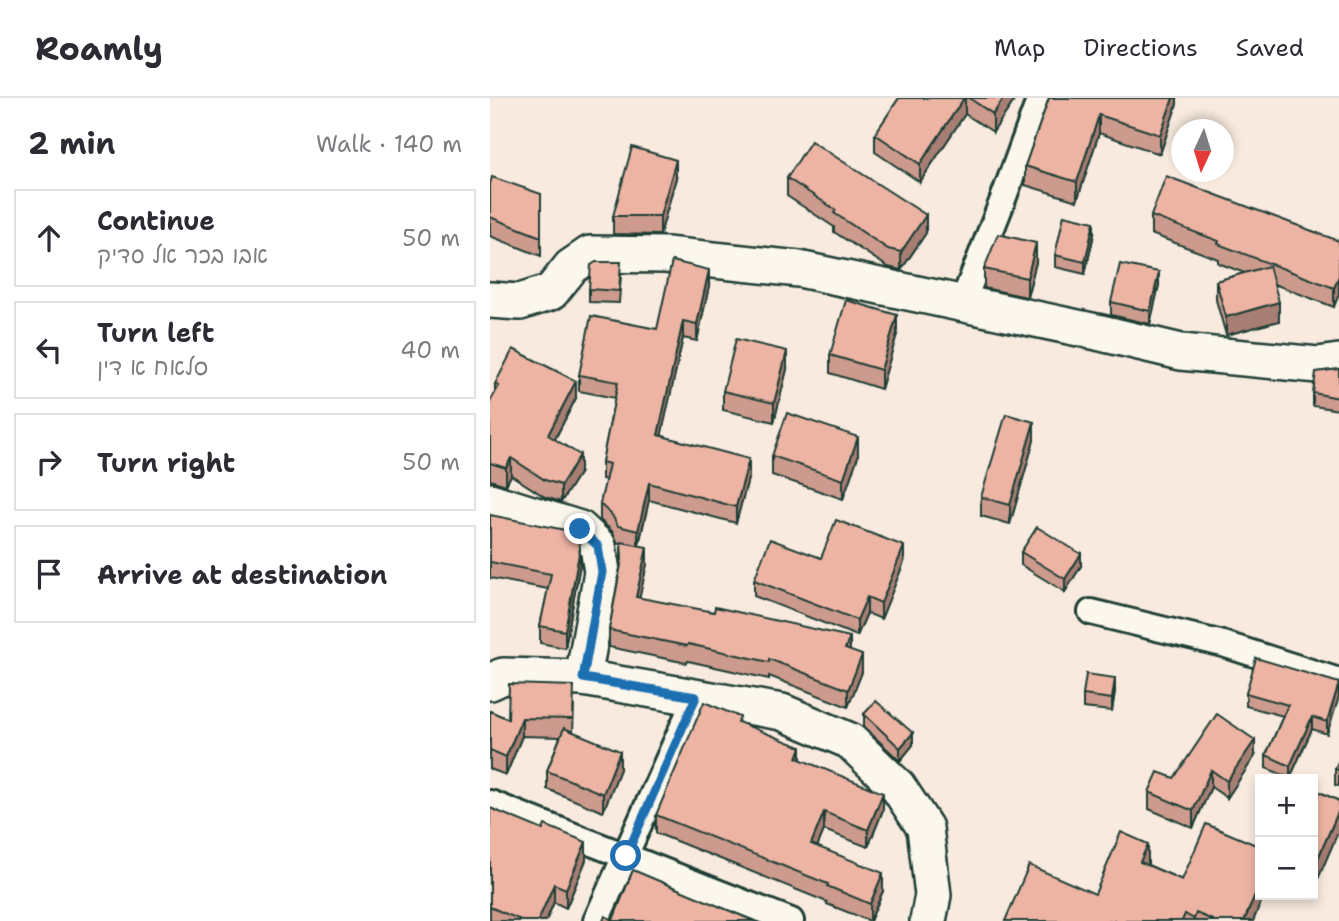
<!DOCTYPE html>
<html lang="en">
<head>
<meta charset="utf-8">
<style>
	body { margin:0; font-family:"Shantell Sans","Playpen Sans Hebrew",sans-serif; background:#f7f7f7; color:#2b2b33 }
	.controls { position:absolute; right:21px; bottom:21px; display:grid; overflow:hidden; border-radius:0px; box-shadow:0 4px 10px #0003 }
	.controls button { width:63px; height:63px; display:grid; place-items:center; padding:0; border:0; border-bottom:2px solid #e1e1e2; background:#fff; color:#2b2b33; font:35px sans-serif }
	.compass { position:absolute; left:681px; top:21px; width:63px; height:63px; border-radius:50%; background:#fff; box-shadow:0 4px 10px #0003; rotate:184deg }
	.stop { position:absolute; width:21px; height:21px; margin:-16px; border:5px solid #1f6fb2; border-radius:50%; background:#fff }
	.stop.end { background:#1f6fb2; border-color:#fff; box-shadow:0 2px 7px #0008 }
	.list { margin:0; padding:0; list-style:none }
	h2 { display:flex; justify-content:space-between; align-items:center; height:91px; margin:0; padding:0 28px; font-size:30px }
	h2 small { font-size:23px; font-weight:400; color:#7c7c81 }
	.list li { display:grid; grid-template-columns:46px 1fr auto; gap:21px; align-items:center; box-sizing:border-box; height:98px; margin:0 14px 14px; padding:0 14px; border:2px solid #e1e1e2; border-radius:0px }
	.list b { display:block; font-size:26px; white-space:nowrap }
	.list p { margin:0; font-size:23px; white-space:nowrap; color:#7c7c81 }
	.list em { font-size:23px; font-style:normal; color:#7c7c81 }
	.icon { flex:none; width:38px; height:38px; fill:none; stroke:currentColor; stroke-width:2; stroke-linecap:round; stroke-linejoin:round }
	.map { position:relative; flex:none; width:849px; height:823px; overflow:hidden }
	header { display:flex; align-items:center; gap:42px; box-sizing:border-box; height:98px; padding:0 35px; background:#fff; border-bottom:2px solid #e1e1e2 }
	header strong { font-size:33px }
	nav { display:flex; gap:38px; margin-inline-start:auto; font-size:24px }
	main { display:flex }
	aside { flex:1; background:#fff }
	.map>svg:first-child { display:block }
	.lines { fill:none; stroke-linecap:round; stroke-linejoin:round }
	.street-casing { stroke:#1f3d34; stroke-width:30 }
	.secondary-casing { stroke:#1f3d34; stroke-width:40 }
	.street { stroke:#fbf7ec; stroke-width:24 }
	.secondary { stroke:#fbf7ec; stroke-width:35 }
	.wall { fill:#cc9b8d; stroke:#1f3d34; stroke-width:2 }
	.shaded-wall { fill:#a67e73; stroke:#1f3d34; stroke-width:2 }
	.building { fill:#edb4a4; stroke:#1f3d34; stroke-width:2 }
	.route { stroke:#1f6fb2; stroke-width:9 }
</style>
</head>
<body>
<header>
<strong>Roamly</strong>
<nav><a>Map</a><a>Directions</a><a>Saved</a></nav>
</header>
<main>
<aside>
<h2>2 min<small>Walk · 140 m</small></h2>
<ul class="list">
<li><svg class="icon" aria-label="ahead" viewBox="0 0 24 24"><path d="M12 20V5M6 11l6-6 6 6"/></svg><div><b>Continue</b><p>אבו בכר אל סדיק</p></div><em>50 m</em></li>
<li><svg class="icon" aria-label="left" viewBox="0 0 24 24"><path d="M17 20v-9H6M10 6l-5 5 5 5"/></svg><div><b>Turn left</b><p>סלאח א דין</p></div><em>40 m</em></li>
<li><svg class="icon" aria-label="right" viewBox="0 0 24 24"><path d="M7 20v-9h11M14 6l5 5-5 5"/></svg><div><b>Turn right</b></div><em>50 m</em></li>
<li><svg class="icon" aria-label="arrive" viewBox="0 0 24 24"><path d="M6 21V4h12l-3 4 3 4H6"/></svg><div><b>Arrive at destination</b></div></li>
</ul>
</aside>
<div class="map">
<svg width="849" height="823" viewBox="0 0 849 823">
	<rect width="100%" height="100%" fill="#f8eade"/>
	<filter id="ink" filterUnits="userSpaceOnUse"><feTurbulence type="fractalNoise" baseFrequency=".0143" numOctaves="2"/><feDisplacementMap in="SourceGraphic" scale="14" xChannelSelector="R" yChannelSelector="G"/><feConvolveMatrix kernelMatrix="1 2 1 2 8 2 1 2 1" color-interpolation-filters="sRGB"/></filter>
	<g filter="url(#ink)">
		<g class="lines">
			<g class="street-casing">
				<g id="street">
					<path d="M472,206L512,104L550,0"/>
					<path d="M601,514L733,546L849,583"/>
					<path d="M0,705L301,823"/>
					<path d="M106,823L206,599"/>
				</g>
			</g>
			<g class="secondary-casing">
				<g id="secondary">
					<path d="M0,202L30,204L61,194L81,169L100,156L176,157L309,171L607,234L691,254L828,267L849,264"/>
					<path d="M0,403L90,431L108,448L112,474L93,580"/>
					<path d="M0,584L13,578L93,580L292,614L360,643L408,689L435,730L443,797L438,823"/>
				</g>
			</g>
			<use href="#street" class="street"/>
			<use href="#secondary" class="secondary"/>
		</g>
		<g class="wall">
			<path d="M409,0H526L503,34L475,16L430,84L385,54V36Z"/>
			<path d="M559,0H687V6L670,56L609,35L587,103L535,87V68Z"/>
			<path d="M186,80L170,137L123,136V118Z"/>
			<path d="M297,80L436,135L411,172L398,169L344,134V129L297,98Z"/>
			<path d="M0,86L51,96V158L0,138Z"/>
			<path d="M661,118L849,143L844,209L784,186L789,223L736,237L726,202V183L755,175L728,165V161L661,136Z"/>
			<path d="M604,136L595,176L565,169V157Z"/>
			<path d="M546,164L537,199L494,190V171Z"/>
			<path d="M131,177L129,205L99,204V191Z"/>
			<path d="M669,187L660,226L621,217V204Z"/>
			<path d="M219,188L207,243L193,240L171,337L259,377L246,425L159,402L149,447L157,466L149,500L360,553L372,574L358,609L279,578V581L198,563L197,565L119,549V532L131,464V445H128L122,433L110,422V406L116,382L112,381V364L125,300L89,293V277L167,231Z"/>
			<path d="M407,236L391,291L340,275V257Z"/>
			<path d="M297,271L284,324L233,312V293Z"/>
			<path d="M849,271V312L823,308V295Z"/>
			<path d="M5,286L86,300L65,341L90,374L71,404L55,399L21,377L16,387L0,382V304L5,295Z"/>
			<path d="M544,342L520,426L491,418V399Z"/>
			<path d="M282,358H368L353,401L282,377Z"/>
			<path d="M0,417L90,466L75,550L50,545V528L58,491L0,480Z"/>
			<path d="M531,454L591,468L575,494L531,467Z"/>
			<path d="M331,460L414,464L391,521L377,515L367,538L264,498V482Z"/>
			<path d="M849,585L837,636L822,631L800,680L776,670V657L793,618L756,608V595Z"/>
			<path d="M625,593L622,613L593,610V597Z"/>
			<path d="M84,606L83,634L130,671L113,714L57,691V673L70,639L32,638L16,677L0,671V613L18,621Z"/>
			<path d="M374,616L423,647L410,663L374,629Z"/>
			<path d="M250,625L393,712L378,749L334,732L327,748L393,793L380,823L337,806V804L166,735V717Z"/>
			<path d="M765,658L737,700L721,689L703,730L659,711V694L684,680Z"/>
			<path d="M849,662V688L845,687V671Z"/>
			<path d="M823,691L849,703L828,781L823,779Z"/>
			<path d="M0,710L96,762L76,810L64,804L56,823H0Z"/>
			<path d="M658,767L692,782L774,797L763,823H515L605,796Z"/>
		</g>
		<g class="shaded-wall">
			<path d="M474,0H475V16L430,84V66Z"/>
			<path d="M514,0H526L503,34V16Z"/>
			<path d="M683,0H687V6L670,56V37Z"/>
			<path d="M609,17V35L587,103V84Z"/>
			<path d="M186,62V80L170,137V118Z"/>
			<path d="M436,117V135L411,172V154Z"/>
			<path d="M604,124V136L595,176V164Z"/>
			<path d="M546,145V164L537,199V180Z"/>
			<path d="M219,172V188L207,243V226Z"/>
			<path d="M669,174V187L660,226V213Z"/>
			<path d="M849,178V196L844,209V190Z"/>
			<path d="M789,204V223L736,237V219Z"/>
			<path d="M407,217V236L391,291V272Z"/>
			<path d="M193,223V240L168,353V337Z"/>
			<path d="M297,253V271L284,324V305Z"/>
			<path d="M86,283V300L58,354V337Z"/>
			<path d="M544,324V342L520,426V407Z"/>
			<path d="M368,339V358L353,401V382Z"/>
			<path d="M90,357V374L71,404V387Z"/>
			<path d="M21,360V377L16,387V370Z"/>
			<path d="M259,361V377L246,425V409Z"/>
			<path d="M159,385V402L148,449V433Z"/>
			<path d="M414,448V464L391,521V505Z"/>
			<path d="M157,449V466L146,516V499Z"/>
			<path d="M90,450V466L75,550V533Z"/>
			<path d="M591,456V468L575,494V481Z"/>
			<path d="M377,499V515L367,538V522Z"/>
			<path d="M360,539V556L355,551Z"/>
			<path d="M372,557V574L358,609V592Z"/>
			<path d="M625,580V593L622,613V601Z"/>
			<path d="M849,586V599L837,636V624Z"/>
			<path d="M822,619V631L800,680V668Z"/>
			<path d="M32,620V638L16,677V659Z"/>
			<path d="M423,635V647L410,663V650Z"/>
			<path d="M765,642V658L737,700V683Z"/>
			<path d="M311,649V667L307,660Z"/>
			<path d="M130,653V671L113,714V696Z"/>
			<path d="M721,672V689L703,730V713Z"/>
			<path d="M393,695V712L378,749V732Z"/>
			<path d="M849,712V732L828,781V760Z"/>
			<path d="M334,714V732L321,764V746Z"/>
			<path d="M96,744V762L76,810V791Z"/>
			<path d="M658,746V766L650,785V764Z"/>
			<path d="M393,775V793L380,823V806Z"/>
			<path d="M770,785V797H774L763,823H754Z"/>
			<path d="M64,786V804L56,823H48Z"/>
		</g>
		<g class="building">
			<path d="M409,0H474L430,66L385,36Z"/>
			<path d="M479,0H514L503,16Z"/>
			<path d="M559,0H683L670,37L609,17L587,84L535,68Z"/>
			<path d="M321,43L436,117L411,154L398,151L344,115L346,112L297,80Z"/>
			<path d="M142,49L186,62L170,118H123Z"/>
			<path d="M676,78L849,143V178L844,190L728,146L729,143L661,118Z"/>
			<path d="M2,79L51,96V139L0,119V86Z"/>
			<path d="M574,117L604,124L595,164L565,157Z"/>
			<path d="M508,136L546,145L537,180L494,171Z"/>
			<path d="M182,163L219,172L207,226L193,223L168,337L259,361L246,409L159,385L148,433L128,428L122,417L110,406L119,366L112,364L128,284L89,277L101,218L167,231Z"/>
			<path d="M106,164H131L129,193L99,191L101,167Z"/>
			<path d="M630,166L669,174L660,213L621,204Z"/>
			<path d="M779,168L789,204L736,219L726,183Z"/>
			<path d="M356,202L407,217L391,272L340,257Z"/>
			<path d="M246,241L297,253L284,305L233,293Z"/>
			<path d="M23,251L86,283L58,337L90,357L71,387L55,382L21,360L16,370L0,365V304L9,288L5,286Z"/>
			<path d="M849,271V300L823,295L826,274Z"/>
			<path d="M297,315L368,339L353,382L282,358Z"/>
			<path d="M516,316L544,324L520,407L491,399Z"/>
			<path d="M0,417L80,433L89,441L90,450L75,533L50,528L61,476L0,464Z"/>
			<path d="M346,422L414,448L391,505L377,499L367,522L264,482L280,441L331,460Z"/>
			<path d="M547,429L591,456L575,481L531,454Z"/>
			<path d="M131,444L157,449L146,499L224,514L225,509L360,539L355,551L372,557L358,592L279,561V564L198,546L197,548L119,532L132,461Z"/>
			<path d="M766,560L849,585L837,624L822,619L800,668L776,657L798,607L756,595Z"/>
			<path d="M596,576L625,580L622,601L593,597Z"/>
			<path d="M19,586L84,588L83,621L32,620L16,659L0,652V613L18,621Z"/>
			<path d="M386,603L423,635L410,650L374,616Z"/>
			<path d="M214,604L250,619L248,624L311,649L307,660L393,695L378,732L334,714L321,746L393,775L380,806L337,788L338,786L166,717Z"/>
			<path d="M727,616L765,642L737,683L721,672L703,713L659,694L668,674L684,680Z"/>
			<path d="M74,630L130,653L113,696L57,673Z"/>
			<path d="M849,662V672L845,671Z"/>
			<path d="M823,691L849,703V712L828,760L823,758Z"/>
			<path d="M0,710L53,732L55,727L96,744L76,791L64,786L48,823H33L0,809Z"/>
			<path d="M716,726L766,747L770,739V785L754,823H725L706,815L704,821L695,816L692,823H515L539,767L605,796L631,734L658,746L650,764L692,782Z"/>
			<path d="M143,772L264,823H113L115,818L123,822Z"/>
		</g>
	</g>
	<g class="lines" filter="url(#ink)">
		<path class="route" d="M90,431L108,448L112,474L93,580L206,599L136,758"/>
	</g>
</svg>
<div class="controls">
<button>+</button>
<button>−</button>
</div>
<svg class="compass" viewBox="-18 -18 36 36"><path d="M0-13l5 13h-10z" fill="#e53935"/><path d="M0 13l5-13h-10z" fill="#7c7c81"/></svg>
<div class="stop" style="left:136px;top:758px"></div>
<div class="stop end" style="left:90px;top:431px"></div>
</div>
</main>
</body>
</html>
